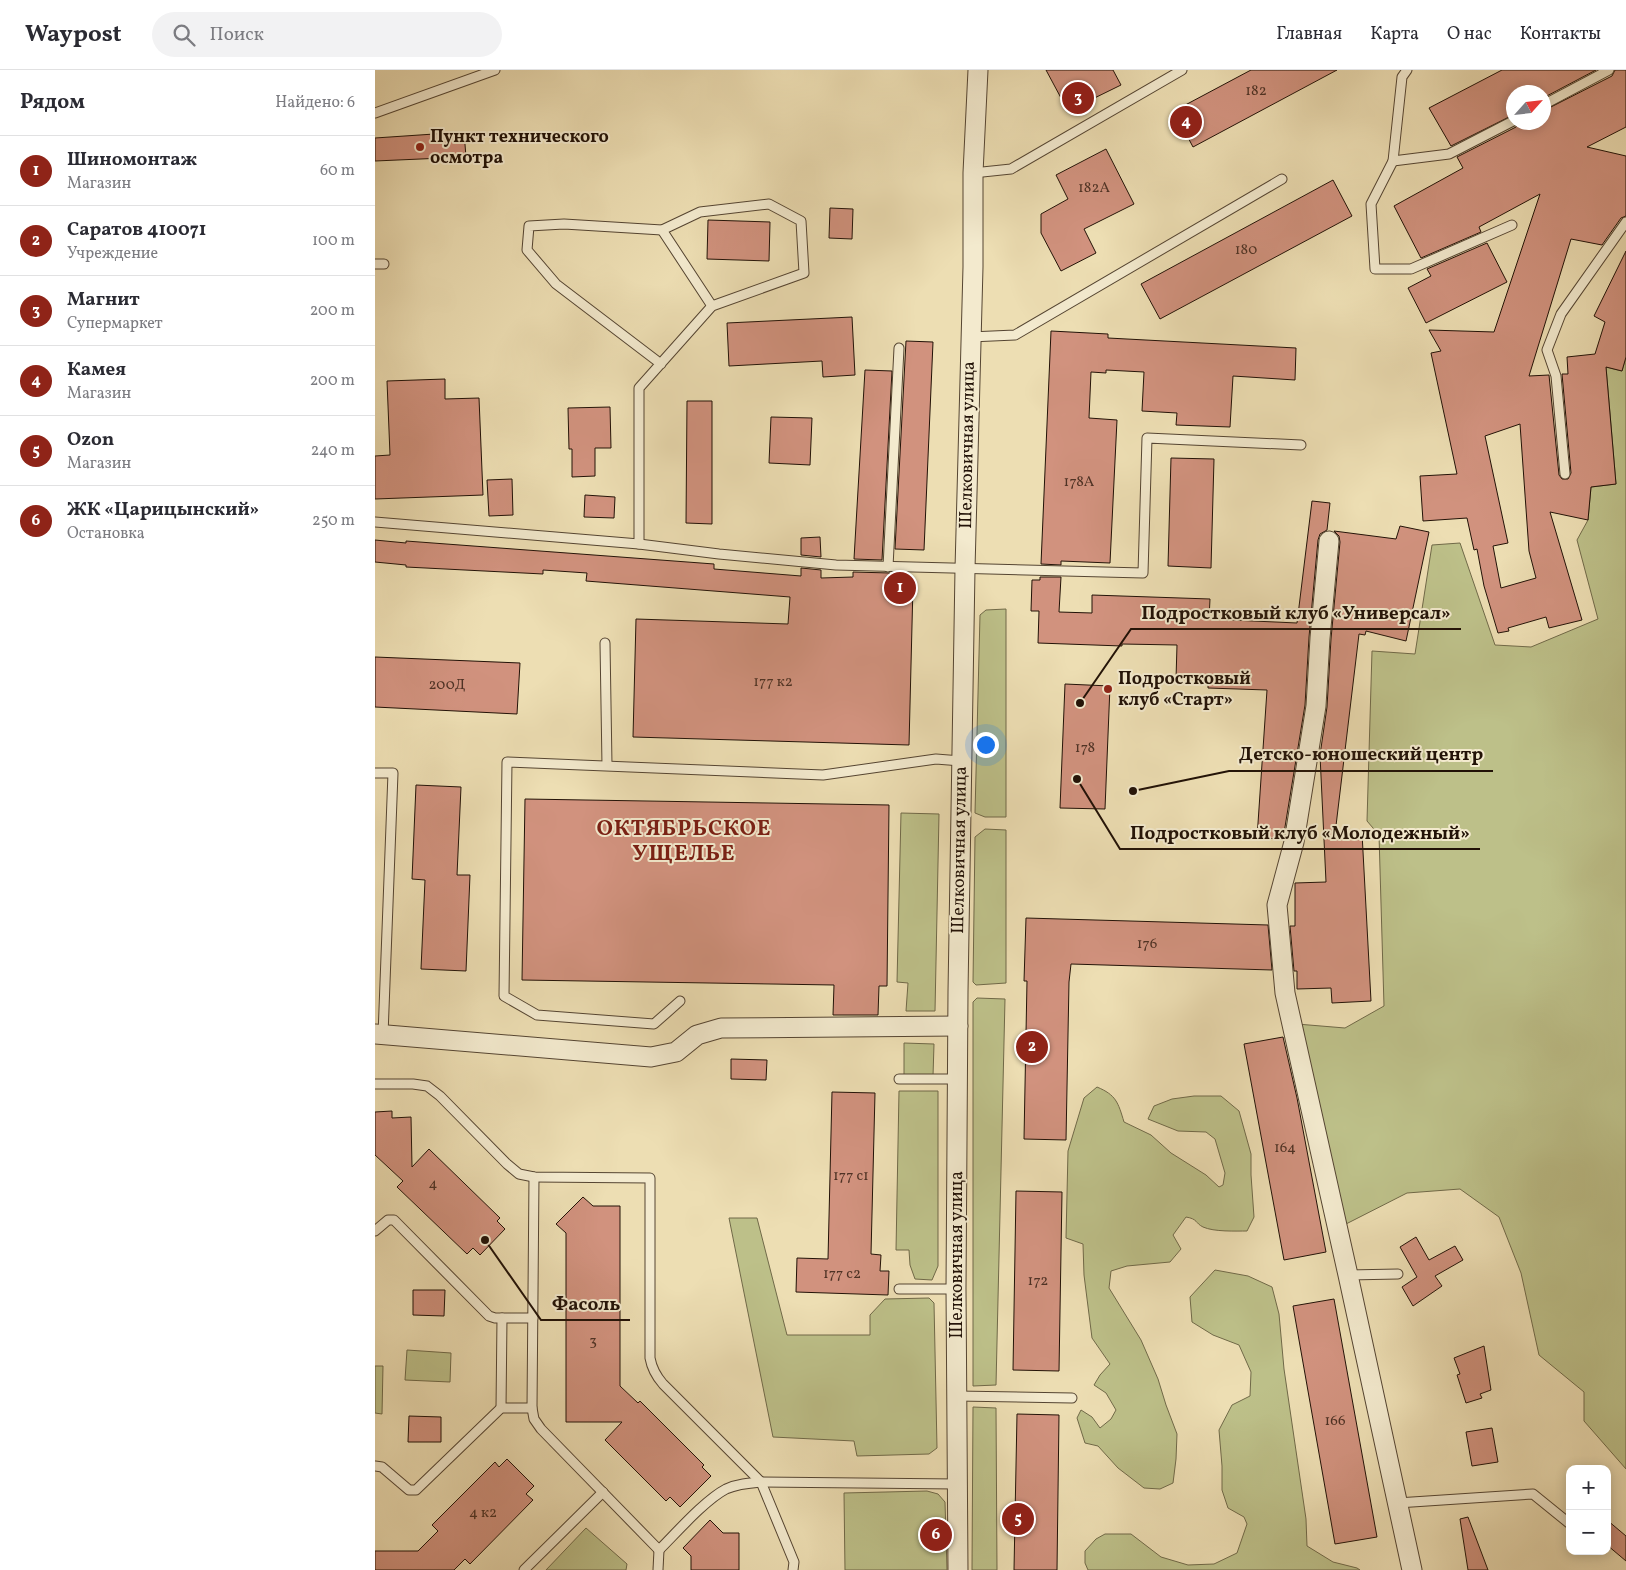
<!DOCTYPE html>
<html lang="ru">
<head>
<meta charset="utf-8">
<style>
	body { margin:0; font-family:Vollkorn,serif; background:#f2f2f3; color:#2b2b33 }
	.controls { position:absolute; right:15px; bottom:15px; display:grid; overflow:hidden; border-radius:10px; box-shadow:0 2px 12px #0003 }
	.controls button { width:45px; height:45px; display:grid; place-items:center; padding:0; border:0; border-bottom:1px solid #e1e1e2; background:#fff; color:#2b2b33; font:25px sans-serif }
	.compass { position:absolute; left:1131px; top:15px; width:45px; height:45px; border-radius:50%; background:#fff; box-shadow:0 2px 12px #0003; rotate:63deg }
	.you { position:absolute; left:610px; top:674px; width:18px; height:18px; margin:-12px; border:4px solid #fff; border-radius:50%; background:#1a73e8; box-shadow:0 0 0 8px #1a73e833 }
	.badge { display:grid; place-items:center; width:32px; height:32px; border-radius:50%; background:#8f2418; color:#fff; font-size:16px; font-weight:700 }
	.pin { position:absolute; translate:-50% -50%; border:2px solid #fff; box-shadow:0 1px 5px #0006 }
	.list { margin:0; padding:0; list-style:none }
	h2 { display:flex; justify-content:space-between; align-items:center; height:65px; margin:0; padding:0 20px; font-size:21px }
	h2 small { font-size:16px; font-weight:400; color:#7c7c81 }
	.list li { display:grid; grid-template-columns:32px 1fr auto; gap:15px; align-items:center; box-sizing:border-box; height:70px; padding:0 20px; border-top:1px solid #e1e1e2 }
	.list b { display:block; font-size:19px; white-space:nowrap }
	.list p { margin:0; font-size:16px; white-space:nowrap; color:#7c7c81 }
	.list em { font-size:16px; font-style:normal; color:#7c7c81 }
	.icon { flex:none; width:28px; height:28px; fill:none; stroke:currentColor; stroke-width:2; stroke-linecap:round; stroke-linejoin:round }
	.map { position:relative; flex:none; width:1251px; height:1500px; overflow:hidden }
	header { display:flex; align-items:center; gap:30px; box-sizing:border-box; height:70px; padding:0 25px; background:#fff; border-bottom:1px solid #e1e1e2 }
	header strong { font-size:24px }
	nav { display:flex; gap:28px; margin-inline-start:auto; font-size:18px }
	.search { width:350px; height:45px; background:#f2f2f3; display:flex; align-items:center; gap:12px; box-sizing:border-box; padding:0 18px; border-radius:28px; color:#7c7c81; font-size:19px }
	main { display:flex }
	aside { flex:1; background:#fff }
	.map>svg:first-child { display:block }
	.green { fill:#bdc089; stroke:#706948 }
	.building { fill:#d1927e; stroke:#221207; fill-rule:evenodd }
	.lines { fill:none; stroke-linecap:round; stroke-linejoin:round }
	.service-casing { stroke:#554532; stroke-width:11 }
	.minor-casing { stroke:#554532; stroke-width:21 }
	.service { stroke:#f3eace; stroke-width:9 }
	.minor { stroke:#f3eace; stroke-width:19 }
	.poi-dot { fill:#8f2418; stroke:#f3eace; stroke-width:2 }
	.labels { text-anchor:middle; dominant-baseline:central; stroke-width:4; stroke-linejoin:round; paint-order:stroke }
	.number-label { font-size:15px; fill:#4e3225 }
	.poi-label { font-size:18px; font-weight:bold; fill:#221207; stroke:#f3eace; text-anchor:start }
	.street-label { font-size:18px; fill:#221207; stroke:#f3eace }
	.district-label { font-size:22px; font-weight:bold; letter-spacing:1px; fill:#7a1f14; stroke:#f3eace }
	.leader { fill:none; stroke:#221207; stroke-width:2 }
	.callout-dot { fill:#221207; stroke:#f3eace; stroke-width:2 }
	.callout-label { font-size:19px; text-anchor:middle; font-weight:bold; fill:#221207; stroke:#f3eace; stroke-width:4; stroke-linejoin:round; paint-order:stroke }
</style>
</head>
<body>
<header>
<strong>Waypost</strong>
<div class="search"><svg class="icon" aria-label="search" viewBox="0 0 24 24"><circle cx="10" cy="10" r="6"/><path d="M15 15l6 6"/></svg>Поиск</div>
<nav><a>Главная</a><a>Карта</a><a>О нас</a><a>Контакты</a></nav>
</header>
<main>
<aside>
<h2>Рядом<small>Найдено: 6</small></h2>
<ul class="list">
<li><span class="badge">1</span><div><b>Шиномонтаж</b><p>Магазин</p></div><em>60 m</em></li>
<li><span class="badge">2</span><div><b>Саратов 410071</b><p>Учреждение</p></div><em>100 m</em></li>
<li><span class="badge">3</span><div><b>Магнит</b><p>Супермаркет</p></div><em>200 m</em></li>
<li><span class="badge">4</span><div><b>Камея</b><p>Магазин</p></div><em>200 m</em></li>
<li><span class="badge">5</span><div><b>Ozon</b><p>Магазин</p></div><em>240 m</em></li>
<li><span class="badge">6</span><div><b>ЖК «Царицынский»</b><p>Остановка</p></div><em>250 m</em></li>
</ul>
</aside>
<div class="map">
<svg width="1251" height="1500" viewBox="0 0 1251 1500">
	<rect width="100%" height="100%" fill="#eddeb3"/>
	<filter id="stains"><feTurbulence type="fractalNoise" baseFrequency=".004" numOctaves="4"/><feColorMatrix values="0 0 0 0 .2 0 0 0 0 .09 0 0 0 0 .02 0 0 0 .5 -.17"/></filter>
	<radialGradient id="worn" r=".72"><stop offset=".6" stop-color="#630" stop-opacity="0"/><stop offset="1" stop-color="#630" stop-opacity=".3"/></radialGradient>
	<g class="green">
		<path d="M1251,287V1399L1209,1351V1322L1164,1285L1146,1203L1124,1147L1085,1119L1032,1123L971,1154L922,954L970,958L1009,936L1004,765L992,751L997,581L1040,584L1057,475L1085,473L1120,575L1156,577L1223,549L1202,470L1213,450L1216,417L1241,414L1231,297L1247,301Z"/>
		<path d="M631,539V747H610L600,743L605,545L611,540Z"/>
		<path d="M526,743L564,744L560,941H531L533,913L522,912Z"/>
		<path d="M610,759L631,760V913L601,915L598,912L600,767Z"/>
		<path d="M602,928L630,929L621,1315L598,1316V932Z"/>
		<path d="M529,973L559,974L558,1006L529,1005Z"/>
		<path d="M722,1017C741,1025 743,1032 749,1052L776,1065L796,1083L831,1105L844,1117L848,1115L850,1103L840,1069L831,1062L803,1061L773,1049L779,1036L797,1029L819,1026H846L864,1041L876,1084V1105L879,1147L872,1161C861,1161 839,1162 828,1157C820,1153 823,1149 811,1147L798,1165L806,1179L795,1192L752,1196L736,1201L734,1218L766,1270L783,1309L791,1335L802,1364L801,1389L798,1413L785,1419L769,1418L743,1398L723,1376L710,1373L702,1348L706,1340L717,1347L725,1358L736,1349L741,1340L731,1323L719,1315L725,1305L735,1294L717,1268L709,1205L708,1174L691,1168L693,1081L709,1028Z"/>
		<path d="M524,1021H563V1196L557,1210L540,1209L535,1195L534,1180H521Z"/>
		<path d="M354,1148H382L412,1265H495V1245L510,1229L554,1228L559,1233L562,1378L554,1384L482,1386L479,1371L398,1367Z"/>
		<path d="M840,1200L873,1206L897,1217L904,1244L909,1299L931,1449L932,1476L958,1492L982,1498L985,1500H713L710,1493V1481L721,1469L730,1464H756L786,1487L813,1495L839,1494L862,1483L872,1454L869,1447L853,1438L847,1420V1396L844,1360L857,1335L875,1326L876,1302L864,1275L838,1265L817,1252L815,1227Z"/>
		<path d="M32,1280L76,1283L75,1312L30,1310Z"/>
		<path d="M0,1296H8L7,1344L0,1343Z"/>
		<path d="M598,1337L621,1338L622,1500H597Z"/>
		<path d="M552,1421L563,1424L570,1432L572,1500H470L469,1423Z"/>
		<path d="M211,1458L252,1494L251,1500H171Z"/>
	</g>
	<g class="building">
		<path d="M671,0H738L746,15L693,41Z"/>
		<path d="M876,0H962L818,77L799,41Z"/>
		<path d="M1127,0H1221L1168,28V22H1138V45L1076,76L1054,38Z"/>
		<path d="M1240,0H1251V57L1212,77L1251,86V146L1246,148L1227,175L1196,169L1154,306L1174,305L1184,405L1187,409H1193L1196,403L1187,304H1193L1192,287L1220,284L1230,252L1219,246L1251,181V287L1247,301L1231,297L1241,414L1216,417L1213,450L1175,442L1207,550L1174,558L1171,547L1133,558L1134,561L1123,563L1109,516L1102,479L1099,480L1092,448L1048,451L1045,406L1082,404L1056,283L1066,281L1054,260L1119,262L1165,124L1104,157L1106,162L1046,188L1019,136L1088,98L1082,87L1141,57L1144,52H1168V41L1237,6ZM1145,354L1154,481L1161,508L1126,518L1118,476L1133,473L1110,366Z"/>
		<path d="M89,62L91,87L0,91V68Z"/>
		<path d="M731,79L759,134L709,159L721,183L686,201L666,163V144L693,129L681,105Z"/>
		<path d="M958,110L977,146L785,249L766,214Z"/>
		<path d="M455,138L478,139L477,169L454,168Z"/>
		<path d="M333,150L395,152L394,191L332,189Z"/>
		<path d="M1112,173L1132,212L1051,253L1033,218L1056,206L1052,199Z"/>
		<path d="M477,247L480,305L448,307L447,291L354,296L352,253Z"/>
		<path d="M676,261L733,264V268L921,278L920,310L858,306L855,357L801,355L802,343L767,341L769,302L731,300V303L716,302L714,348L742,350L735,493L686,491V495L666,494Z"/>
		<path d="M531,271L558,272L549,480L520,479Z"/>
		<path d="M490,300L517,301L507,490L479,489Z"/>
		<path d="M70,309V329L104,328L108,425L0,429V386L15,385L12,311Z"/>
		<path d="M312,331H337V454L311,453Z"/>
		<path d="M235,337L236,378H220V406L197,407V379H194L193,338Z"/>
		<path d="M396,347L437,348L435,395L394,393Z"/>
		<path d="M796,388L839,389L836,498L793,496Z"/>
		<path d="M137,409L138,445L114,446L112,410Z"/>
		<path d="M210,425L240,427L239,448L209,447Z"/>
		<path d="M937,431L955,433L952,460L945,464L943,470L934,567L930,635L908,769L882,768L892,620L833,618V610L801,609L802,575L747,574V576L663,573L664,541H656L657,510H665V507H686L684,542L717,543V525L835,529L834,549L922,553Z"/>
		<path d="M1025,456L1054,462L1031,571L991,561L990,565L984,564L960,764L987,763L996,931L957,933L956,918L922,919V901H919L915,856H920V813L951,812L945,685L952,637L956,569L965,472L964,466L959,461L1021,469Z"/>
		<path d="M445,467L446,487L426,485V468Z"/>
		<path d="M0,470L31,473V471L339,494V499L426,506V498L446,500V508L478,507V502L515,503V515H538L534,675L258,667L261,549L413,554L415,527L211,511L212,503L168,500V504L31,497V495L0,492Z"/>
		<path d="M0,587L145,593L142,644L0,637Z"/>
		<path d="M690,614L735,616L730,739L685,738Z"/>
		<path d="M41,715L86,717L82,805H95L91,901L46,899L50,810L37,809Z"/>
		<path d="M150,729L514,735L512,916H504L503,945H458L459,915L147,910Z"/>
		<path d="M651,848L893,855L897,900L696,894L694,912L691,1070L649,1069L652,911H649Z"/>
		<path d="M908,967L922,1028L951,1182L909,1190L869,974Z"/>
		<path d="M356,989L392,990L391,1010L356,1009Z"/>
		<path d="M457,1022L500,1023L496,1184L506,1185L505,1201H514L513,1225L421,1222L422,1188L453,1189Z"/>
		<path d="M17,1041V1048L36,1047L37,1097L54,1079L125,1148L122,1151L130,1159L105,1185L98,1178L92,1184L22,1117L28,1111L0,1085V1042Z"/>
		<path d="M641,1121L687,1122L684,1301L638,1300Z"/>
		<path d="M208,1127L218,1136H245V1316L263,1333L265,1331L329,1395L327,1397L336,1406L305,1437L295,1427L291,1431L230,1370L247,1352H191V1163L181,1154Z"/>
		<path d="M1041,1167L1054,1190L1080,1176L1088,1190L1060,1206L1067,1216L1038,1236L1027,1217L1042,1207L1025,1177Z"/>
		<path d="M38,1220H70L69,1246L38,1245Z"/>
		<path d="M959,1229L1002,1467L960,1474L918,1236Z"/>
		<path d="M1109,1276L1116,1320L1105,1324L1107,1328L1091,1333L1082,1305L1085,1304L1079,1288Z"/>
		<path d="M642,1344L684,1345L682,1500H639Z"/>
		<path d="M34,1346L66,1347V1372H33Z"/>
		<path d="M1117,1358L1123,1392L1097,1396L1091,1362Z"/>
		<path d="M132,1389L159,1416L151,1424L158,1430L95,1494L90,1489L79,1500H0V1481H43L63,1461L57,1455L120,1392L124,1397Z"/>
		<path d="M1093,1447L1113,1500H1093L1085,1449Z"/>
		<path d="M335,1450L348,1463H364V1500H316V1486L308,1478Z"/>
		<path d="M1232,1450L1251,1466V1491L1232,1475Z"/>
	</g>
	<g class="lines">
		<g class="service-casing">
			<g id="service">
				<path d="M1032,0L1027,7L1018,91L996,134L1000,199H1036L1137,155"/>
				<path d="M1168,35L1234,0"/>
				<path d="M0,43L120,0"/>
				<path d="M1018,91L1074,84L1138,51"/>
				<path d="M598,103L636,99L807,0"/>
				<path d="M287,160L337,236"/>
				<path d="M0,194H9"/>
				<path d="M595,267L640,265L907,109"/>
				<path d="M1190,404L1181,306L1172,280L1186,244L1251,152"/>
				<path d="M0,452L264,474L344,484L461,495L768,503L772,368L926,375"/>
				<path d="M264,474V318L337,236L429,203L426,151L394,134L325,142L287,160L189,154L154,156L152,180L181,214L286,294"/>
				<path d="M513,497L524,278"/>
				<path d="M230,573L232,695"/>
				<path d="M0,703H18L8,965"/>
				<path d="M305,931L279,954L162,945L129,926L132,692L448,705L561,689L586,691"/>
				<path d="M524,1009H583"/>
				<path d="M0,1014H38L52,1016L65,1026L132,1094L144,1104L159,1107L275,1108V1288C277,1299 281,1306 288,1314L386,1412L419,1492L418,1500"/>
				<path d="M159,1107L157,1338L159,1349L166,1359L284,1480C302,1462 330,1430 351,1419C362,1414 374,1413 386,1412L582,1414"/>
				<path d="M0,1161L13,1150H19L114,1246L120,1248H158"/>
				<path d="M973,1205L1023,1204"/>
				<path d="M524,1219H581"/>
				<path d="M581,1326L697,1328"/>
				<path d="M126,1338L127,1248"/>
				<path d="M0,1396L7,1397L34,1420H41L126,1338H157"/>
				<path d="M1022,1433L1158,1424L1195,1454"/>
				<path d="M149,1500L228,1422"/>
				<path d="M283,1500L284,1480"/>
			</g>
		</g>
		<g class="minor-casing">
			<g id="minor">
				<path d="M954,471L945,568L941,636L919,772L902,835L910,923L973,1205L1037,1500"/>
				<path d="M0,964L276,987L301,982L322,965L346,958L583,956"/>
				<path d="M583,1500L581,1219L583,922L590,499L598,197V103L603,0"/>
			</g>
		</g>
		<use href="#service" class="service"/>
		<use href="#minor" class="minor"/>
	</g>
	<g class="poi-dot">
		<circle cx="45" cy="77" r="5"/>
		<circle cx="733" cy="619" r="5"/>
	</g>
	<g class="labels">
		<g class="number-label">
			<text x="881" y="21">182</text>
			<text x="719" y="118">182А</text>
			<text x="871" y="180">180</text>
			<text x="704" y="412">178А</text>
			<text x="398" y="612">177 к2</text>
			<text x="72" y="615">200Д</text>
			<text x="710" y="678">178</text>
			<text x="772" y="874">176</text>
			<text x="910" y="1078">164</text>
			<text x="476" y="1106">177 с1</text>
			<text x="58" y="1114">4</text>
			<text x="467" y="1204">177 с2</text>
			<text x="663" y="1211">172</text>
			<text x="218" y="1271">3</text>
			<text x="960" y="1351">166</text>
			<text x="108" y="1443">4 к2</text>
		</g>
		<g class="poi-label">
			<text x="55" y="67">Пункт технического<tspan x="55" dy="21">осмотра</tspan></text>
			<text x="743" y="609">Подростковый<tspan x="743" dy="21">клуб «Старт»</tspan></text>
		</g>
		<g class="street-label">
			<text transform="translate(593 375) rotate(-89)">Шелковичная улица</text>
			<text transform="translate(585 780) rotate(-89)">Шелковичная улица</text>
			<text transform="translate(582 1185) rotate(-90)">Шелковичная улица</text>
		</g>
		<g class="district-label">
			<text x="309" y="759">ОКТЯБРЬСКОЕ<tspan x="309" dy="25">УЩЕЛЬЕ</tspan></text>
		</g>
	</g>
	<path class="leader" d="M705 633L756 559H1086M758 721L854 701H1118M702 709L745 779H1105M110 1170L166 1250H255"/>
	<g class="callout-dot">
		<circle cx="705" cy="633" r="5"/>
		<circle cx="758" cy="721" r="5"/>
		<circle cx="702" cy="709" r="5"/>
		<circle cx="110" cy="1170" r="5"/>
	</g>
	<g class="callout-label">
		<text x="921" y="549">Подростковый клуб «Универсал»</text>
		<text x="986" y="690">Детско-юношеский центр</text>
		<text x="925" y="769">Подростковый клуб «Молодежный»</text>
		<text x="211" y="1240">Фасоль</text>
	</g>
	<rect width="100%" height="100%" filter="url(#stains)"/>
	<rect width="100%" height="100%" fill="url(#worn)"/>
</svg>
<div class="controls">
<button>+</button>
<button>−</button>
</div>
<svg class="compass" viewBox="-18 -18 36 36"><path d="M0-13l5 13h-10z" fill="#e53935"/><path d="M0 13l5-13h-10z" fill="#7c7c81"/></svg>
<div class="you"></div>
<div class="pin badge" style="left:525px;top:518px">1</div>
<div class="pin badge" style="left:657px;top:977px">2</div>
<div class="pin badge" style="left:703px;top:28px">3</div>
<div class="pin badge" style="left:811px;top:52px">4</div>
<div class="pin badge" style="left:643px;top:1449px">5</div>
<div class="pin badge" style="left:561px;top:1465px">6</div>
</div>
</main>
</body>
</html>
